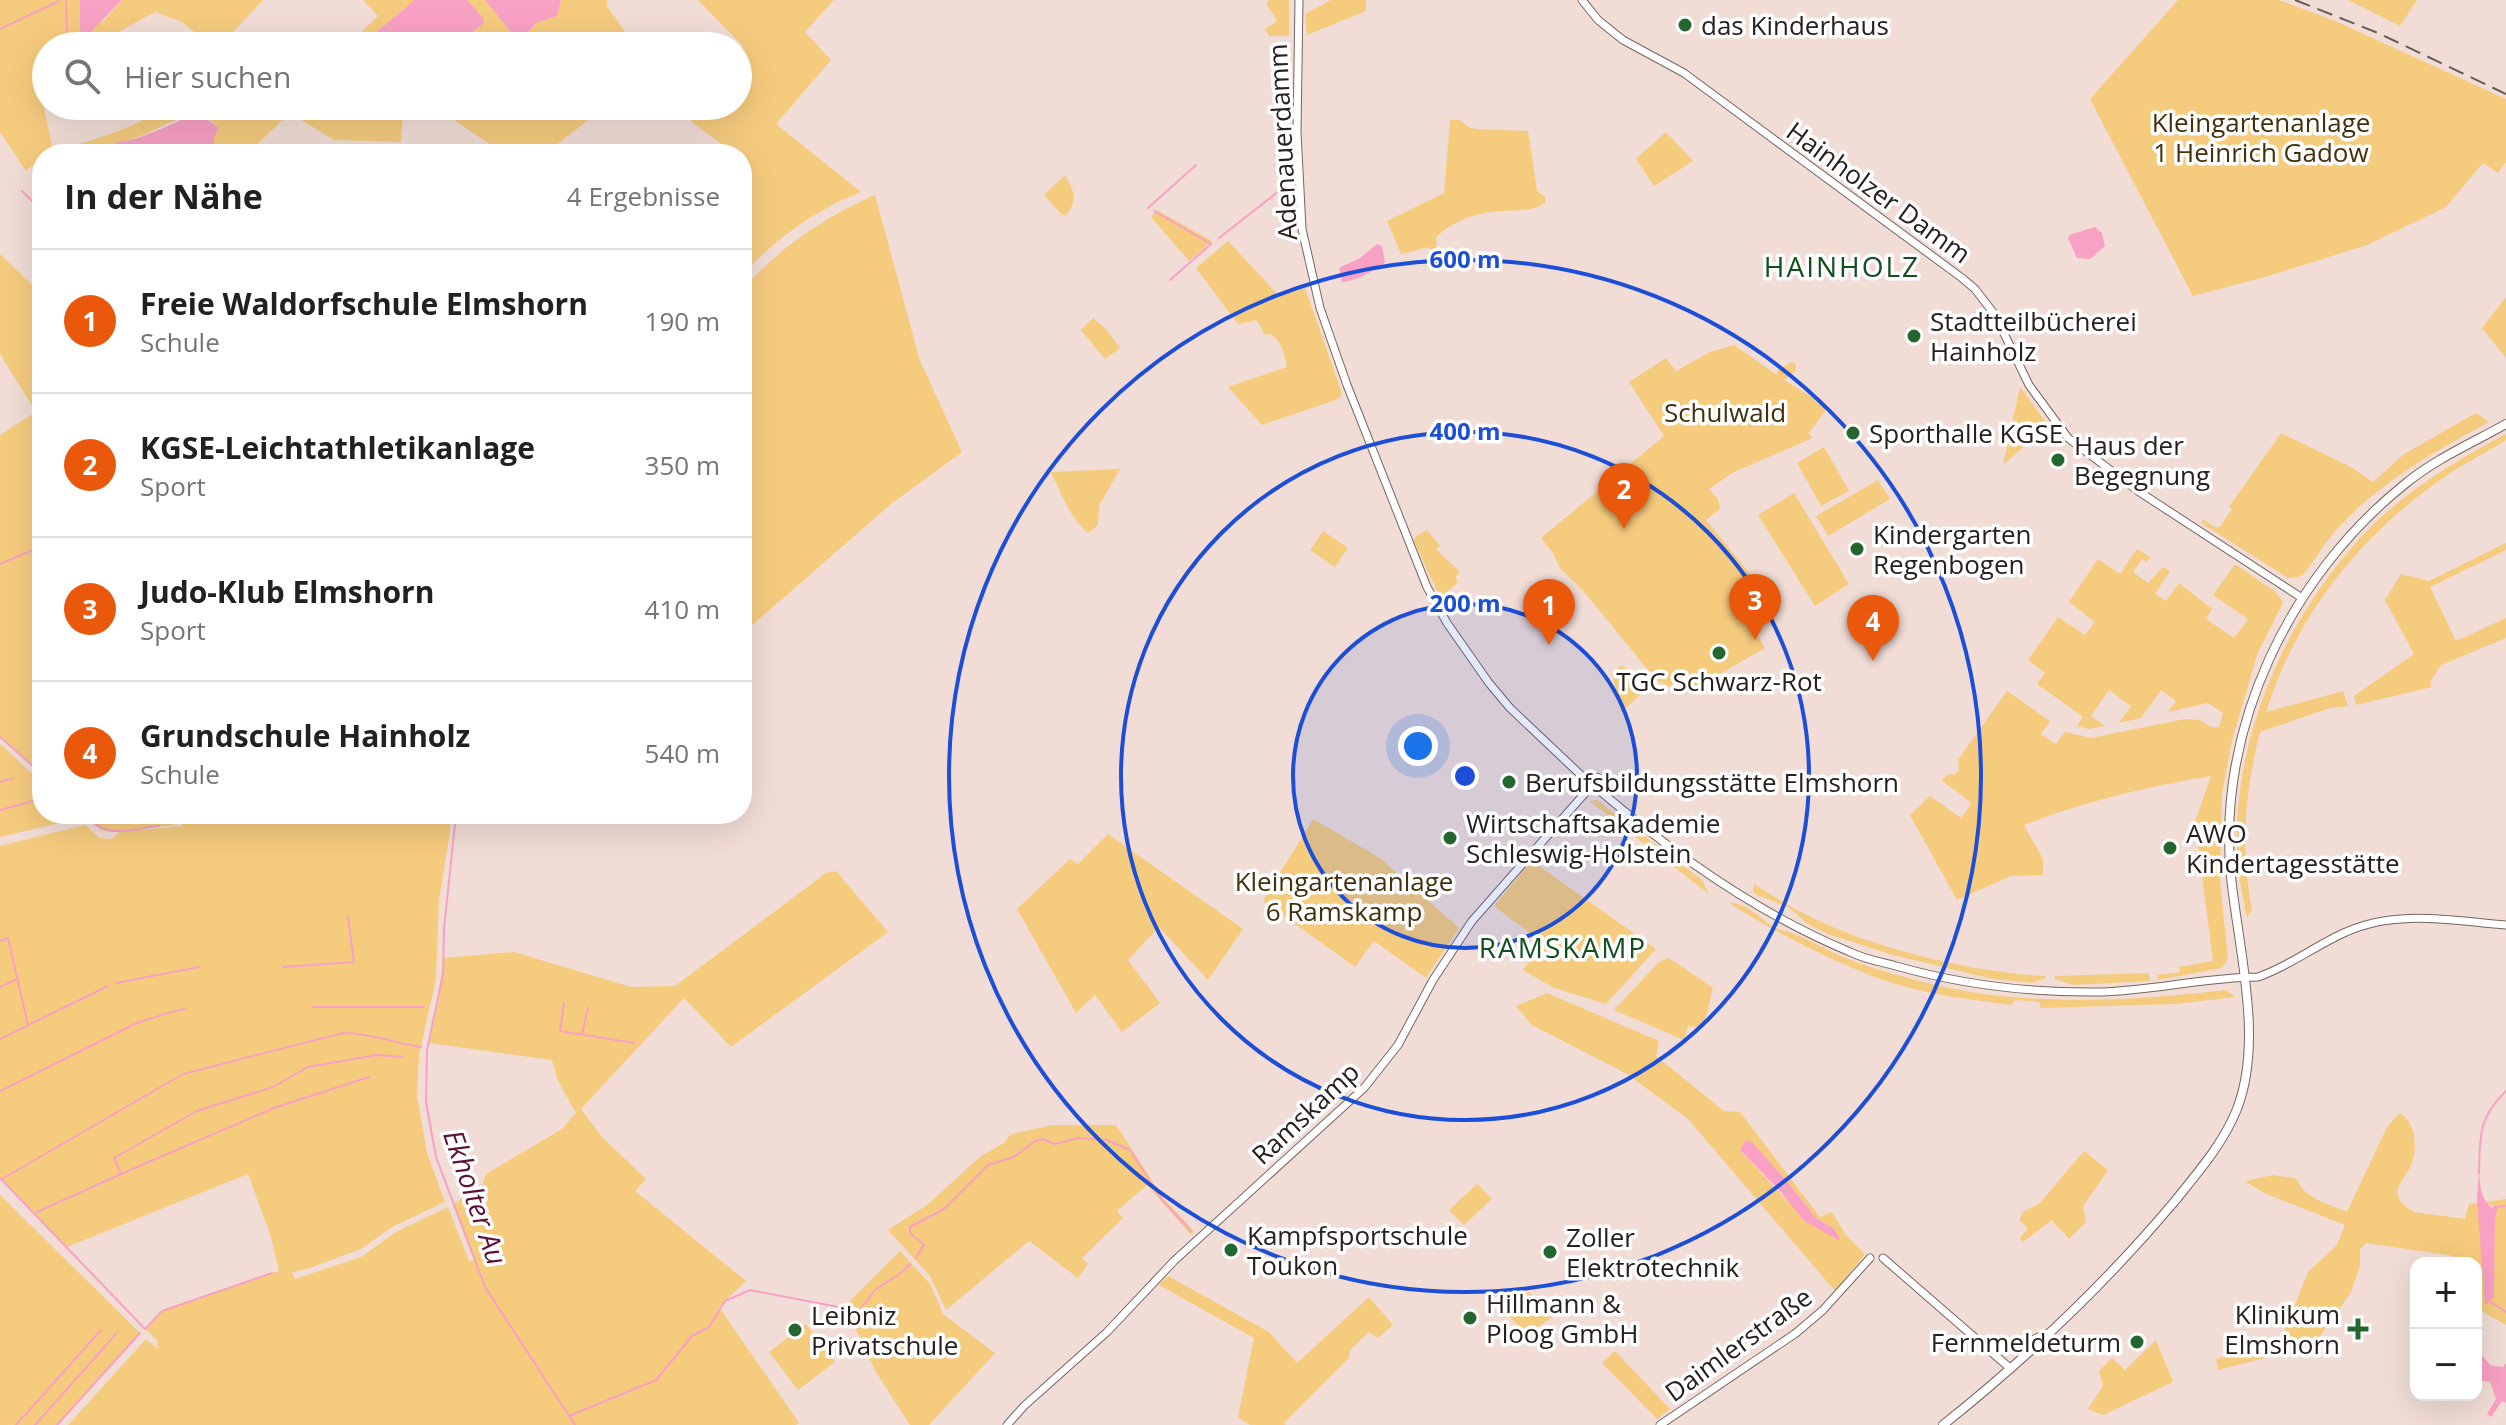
<!DOCTYPE html>
<html lang="de">
<head>
<meta charset="utf-8">
<style>
	body { margin:0; font-family:"Open Sans",sans-serif; background:#f6f6f6; color:#202124 }
	.controls { position:absolute; right:24px; bottom:24px; display:grid; overflow:hidden; border-radius:16px; box-shadow:0 8px 32px #0002 }
	.controls button { width:72px; height:72px; display:grid; place-items:center; padding:0; border:0; border-bottom:2px solid #e0e0e0; background:#fff; color:#202124; font:40px sans-serif }
	.you { position:absolute; left:1418px; top:746px; width:28px; height:28px; margin:-20px; border:6px solid #fff; border-radius:50%; background:#1a73e8; box-shadow:0 0 0 12px #1a73e833 }
	.badge { display:grid; place-items:center; width:52px; height:52px; border-radius:50%; background:#ea580c; color:#fff; font-size:26px; font-weight:700 }
	.pin { position:absolute; translate:-50% -66px; filter:drop-shadow(0 2px 4px #0008) }
	.pin::after { content:''; position:absolute; top:42px; width:28px; height:24px; background:inherit; clip-path:polygon(0 0,100% 0,50% 100%) }
	.list { margin:0; padding:0; list-style:none }
	h2 { display:flex; justify-content:space-between; align-items:center; height:104px; margin:0; padding:0 32px; font-size:34px }
	h2 small { font-size:26px; font-weight:400; color:#757577 }
	.list li { display:grid; grid-template-columns:52px 1fr auto; gap:24px; align-items:center; box-sizing:border-box; height:144px; padding:0 32px; border-top:2px solid #e0e0e0 }
	.list b { display:block; font-size:30px; white-space:nowrap }
	.list p { margin:0; font-size:26px; white-space:nowrap; color:#757577 }
	.list em { font-size:26px; font-style:normal; color:#757577 }
	.icon { flex:none; width:44px; height:44px; fill:none; stroke:currentColor; stroke-width:2; stroke-linecap:round; stroke-linejoin:round }
	.map { position:relative; flex:none; width:2506px; height:1425px; overflow:hidden }
	.search { position:absolute; background:#fff; box-shadow:0 8px 32px #0002; left:32px; top:32px; width:720px; height:88px; display:flex; align-items:center; gap:20px; box-sizing:border-box; padding:0 28px; border-radius:44px; color:#757577; font-size:30px }
	.panel { position:absolute; background:#fff; box-shadow:0 8px 32px #0002; left:32px; top:144px; width:720px; height:680px; border-radius:32px }
	.map>svg:first-child { display:block }
	.green { fill:#f5cb7e; fill-rule:evenodd }
	.water { fill:#f9a1c4 }
	.lines { fill:none; stroke-linecap:round; stroke-linejoin:round }
	.stream { stroke:#f9a1c4; stroke-width:2 }
	.secondary-casing { stroke:#76655f; stroke-width:9 }
	.primary-casing { stroke:#76655f; stroke-width:10 }
	.secondary { stroke:#fff; stroke-width:7 }
	.primary { stroke:#fff; stroke-width:8 }
	.rail { stroke:#685c58; stroke-width:2; stroke-dasharray:16 8; stroke-linecap:butt }
	.ring { fill:none; stroke:#1d4ed8; stroke-width:4 }
	.poi-dot { fill:#246630; stroke:#fff; stroke-width:3 }
	.labels { text-anchor:middle; dominant-baseline:central; stroke-width:7; stroke-linejoin:round; paint-order:stroke }
	.poi-label { font-size:26px; fill:#28201e; stroke:#fff; text-anchor:start }
	.park-label { font-size:26px; fill:#43310d; stroke:#fff }
	.street-label { font-size:26px; fill:#28201e; stroke:#fff }
	.neighbourhood-label { font-size:28px; letter-spacing:2px; fill:#125020; stroke:#fff }
	.water-label { font-size:28px; font-style:italic; fill:#5c1036; stroke:#fff }
	.centre { fill:#1d4ed8; stroke:#fff; stroke-width:4 }
	.ring-label { font-size:24px; text-anchor:middle; font-weight:bold; fill:#1d4ed8; stroke:#fff; stroke-width:7; stroke-linejoin:round; paint-order:stroke }
</style>
</head>
<body>
<div class="map">
<svg width="2506" height="1425" viewBox="0 0 2506 1425">
	<rect width="100%" height="100%" fill="#f1ddd6"/>
	<g class="green">
		<path d="M0,0H80V31L104,21L122,0H263L220,46H212L182,22L155,12L93,46H46V72L37,77L53,149L42,154V158L26,171L0,132Z"/>
		<path d="M363,0H414C397,17 378,28 362,46H347L378,16Z"/>
		<path d="M467,0H485L522,46H467V36L479,28L484,20Z"/>
		<path d="M561,0H607V6L635,46H525L521,40L536,23L556,16Z"/>
		<path d="M698,0H834L805,32L831,60L776,124L861,192C816,209 774,240 742,275V164L744,161L742,154H735L693,123L680,106H738V51L743,46Z"/>
		<path d="M1270,0H1289V36H1269L1265,29L1277,21L1266,3Z"/>
		<path d="M1331,0H1366V11L1307,35L1305,14Z"/>
		<path d="M2178,0H2279L2333,20L2506,99V162L2498,173L2483,163L2446,207L2367,245L2265,277L2193,296L2090,99Z"/>
		<path d="M2348,0H2417L2400,26Z"/>
		<path d="M167,106H381L403,113L401,142L334,140L290,113L247,154H196L219,128L205,116C197,117 187,116 179,119C157,126 141,140 117,142L109,150L112,154H72L68,147C102,138 138,126 167,106Z"/>
		<path d="M421,106H569L574,113L576,112L572,106H606L545,154H504L435,107Z"/>
		<path d="M1450,120H1460L1468,127L1476,129L1528,131L1537,191L1545,197V203C1531,212 1518,210 1502,211C1478,212 1454,220 1436,237L1437,250L1431,252L1429,247L1401,254L1387,221L1444,193Z"/>
		<path d="M1666,132L1693,161L1654,186L1636,159Z"/>
		<path d="M1065,175C1074,192 1079,199 1066,215H1062L1044,195Z"/>
		<path d="M875,195L920,361L962,452L891,504L742,634V290C779,248 823,218 875,195Z"/>
		<path d="M1157,210L1212,241L1189,261L1151,217Z"/>
		<path d="M1228,241L1277,294L1305,288L1341,390L1342,395L1336,400L1262,425L1228,387L1287,367C1284,353 1283,344 1271,334L1265,335L1257,320L1238,324L1196,268Z"/>
		<path d="M0,254L42,295V774L0,737V435L36,412L0,354Z"/>
		<path d="M2506,297V358L2482,328Z"/>
		<path d="M1093,318L1105,328L1120,348L1105,359L1081,330Z"/>
		<path d="M1734,345L1777,375L1778,369L1793,362L1796,365L1795,372L1784,380L1828,407L1809,433L1813,438L1734,472L1709,489L1718,499L1720,509L1706,520L1773,602L1746,616L1765,648L1685,694L1657,681L1585,593L1560,568L1553,553L1541,538L1664,436L1629,382L1666,358L1676,371L1710,352Z"/>
		<path d="M2020,387L2048,425L2003,465Z"/>
		<path d="M2476,413L2489,422C2435,451 2379,483 2337,529C2325,543 2315,559 2304,574L2298,577L2288,578L2201,523L2203,519L2215,527H2220L2232,509L2229,507L2281,433L2351,467L2373,482L2404,454Z"/>
		<path d="M2506,434V440C2485,453 2463,464 2443,478C2360,535 2296,616 2266,712L2343,691L2348,706L2330,708L2260,732C2245,791 2240,850 2252,910L2247,918C2243,896 2238,875 2237,852C2233,736 2285,620 2362,536C2402,493 2455,461 2506,434Z"/>
		<path d="M1824,447L1849,491L1821,506L1797,463Z"/>
		<path d="M1120,469L1099,506L1098,525L1088,533C1067,515 1063,493 1050,472Z"/>
		<path d="M1878,480L1890,499L1828,536L1816,516Z"/>
		<path d="M1794,493L1849,584L1815,606L1758,515Z"/>
		<path d="M1427,530L1440,546L1436,549L1460,572L1455,577L1458,582L1440,598L1414,541L1416,536Z"/>
		<path d="M1323,531L1348,548L1335,567L1310,550Z"/>
		<path d="M2506,543V550L2430,587L2456,641L2506,618V638L2441,665L2430,682L2432,687L2356,705L2354,696L2414,654L2385,600L2401,574L2429,581Z"/>
		<path d="M2137,549L2150,557L2147,562L2142,559L2133,572L2148,583L2163,567L2170,571L2155,594L2166,601L2179,583L2212,609L2206,619L2234,638L2248,619L2213,595L2235,564L2277,593L2283,603L2257,655L2232,741L2222,794L2220,881L2228,959L2222,968L2158,980L2157,975L2180,972L2179,967L2213,961L2195,822L2211,776C2147,787 2085,801 2024,825L2043,859V875L2011,876L1957,900L1910,815L1930,796L1961,818L1972,803L1942,781L1947,775L1955,774L1959,770L1958,760L2007,691L2050,721L2041,734L2056,744L2065,732L2091,738L2185,719L2200,720L2211,727H2219L2223,713L2208,703L2168,712L2176,701L2161,690L2141,718L2119,723L2131,706L2109,690L2091,716L2105,726L2089,729L2077,726L2083,717L2037,684L2045,673L2028,660L2058,617L2085,635L2095,622L2069,602L2098,559L2120,574Z"/>
		<path d="M1622,665L1647,689L1621,712L1612,674Z"/>
		<path d="M0,744L42,783V814H72L77,819L0,837Z"/>
		<path d="M1597,800L1702,880L1709,894L1589,801Z"/>
		<path d="M82,814H167L175,825L109,832L101,830Z"/>
		<path d="M181,814H259L260,820L317,814H450V832L439,900L436,979L419,1055L417,1095L427,1153L445,1202L392,1227L361,1249L307,1269L292,1272L295,1279L361,1257L396,1232L448,1207L469,1261L474,1260L453,1204L482,1187L486,1174L562,1129L576,1113L558,1081L552,1060L429,1043L439,999L443,958L514,952L631,987L675,986L826,873L836,871L888,932L731,1047L684,998L581,1109L602,1137L646,1179L635,1191L746,1281L719,1307L799,1423L796,1425H68L146,1339L158,1349L157,1340L145,1329L162,1311L279,1271L271,1237L248,1174L67,1247L0,1178V846L85,825L99,838L111,839L120,832L182,826Z"/>
		<path d="M1313,819L1380,858L1459,928L1426,978L1374,941L1355,967L1263,901Z"/>
		<path d="M1108,834L1243,929L1208,980L1159,927L1128,960L1160,1003L1122,1032L1095,995L1076,1013L1017,909L1070,859L1078,864Z"/>
		<path d="M1532,861L1656,949L1606,1004L1554,988L1523,970L1543,943L1494,906Z"/>
		<path d="M1754,884C1771,895 1789,906 1807,915C1871,948 1974,973 2046,976V978L2032,983L1993,979L1893,955L1828,934L1808,924L1788,907L1757,895L1753,892Z"/>
		<path d="M1729,903C1748,902 1761,921 1776,928C1784,931 1792,933 1799,936C1814,942 1828,951 1843,957C1865,966 1889,973 1912,979C2015,1008 2122,1002 2226,990L2235,997L2177,1004L2041,1008L2039,1002L2015,1000L2011,1005C1965,999 1915,993 1872,976C1825,957 1772,931 1729,903Z"/>
		<path d="M1669,958L1713,988L1703,1028L1688,1026L1684,1040L1614,1010L1659,962Z"/>
		<path d="M2149,973L2150,981L2073,985L2055,979V976Z"/>
		<path d="M1547,993L1659,1041L1656,1056L1724,1111L1740,1112L1820,1217L1832,1212L1845,1234L1865,1254L1835,1291L1688,1119L1627,1074L1532,1025L1516,1006ZM1740,1150L1760,1152L1791,1186L1816,1218L1833,1228L1834,1238L1788,1202Z"/>
		<path d="M2400,1113C2417,1123 2419,1154 2408,1171C2396,1189 2390,1197 2414,1212L2465,1219L2469,1204L2478,1203L2480,1225L2495,1216L2498,1209L2485,1202L2506,1199V1325L2476,1308V1263H2455L2454,1256L2366,1243L2360,1249V1266L2351,1292L2317,1341L2297,1350L2218,1370L2216,1359L2277,1339L2284,1333L2308,1272L2337,1245L2345,1225L2264,1193L2245,1181L2274,1175L2297,1179C2304,1199 2329,1204 2347,1212L2387,1127Z"/>
		<path d="M1052,1125H1116L1164,1199L1194,1231L1191,1235L1147,1185L1117,1211L1123,1218L1082,1258L1088,1264L1078,1278L1029,1241L946,1310L930,1276L888,1230L927,1205L981,1156L1004,1143L1011,1134Z"/>
		<path d="M2084,1151L2108,1170L2083,1206L2086,1222L2069,1239L2052,1220L2023,1242L2020,1238L2028,1228L2019,1220L2024,1211L2039,1204Z"/>
		<path d="M1477,1184L1492,1199L1464,1225L1449,1210Z"/>
		<path d="M0,1195L140,1333L57,1425H0Z"/>
		<path d="M900,1251L930,1284L943,1314L995,1353L929,1425H910L876,1372L845,1306Z"/>
		<path d="M1168,1276L1269,1332L1297,1363L1369,1297L1393,1325L1378,1338L1369,1332L1350,1350L1349,1358L1284,1423L1286,1425H1250L1238,1417L1254,1338L1159,1285Z"/>
		<path d="M1529,1292L1552,1317L1527,1335L1505,1312Z"/>
		<path d="M806,1324L835,1362L798,1390L769,1352Z"/>
		<path d="M2156,1340L2173,1382L2103,1415L2088,1409L2103,1386L2099,1371L2112,1358L2125,1370Z"/>
		<path d="M1615,1351L1670,1409L1657,1419L1602,1363Z"/>
	</g>
	<g class="water">
		<path d="M80,0H122L89,34L80,31Z"/>
		<path d="M414,0H467L484,19L483,24L467,36V46H362C378,28 397,17 414,0Z"/>
		<path d="M485,0H561L557,16L536,23L521,40L525,46H522Z"/>
		<path d="M200,114L219,128L214,137V144L209,149H203L196,154H112L109,150L117,142C147,140 171,121 200,114Z"/>
		<path d="M2095,227L2102,233L2105,246L2090,259L2077,258L2068,238L2070,235Z"/>
		<path d="M1377,244L1382,246L1385,262C1377,270 1353,282 1342,282L1339,268L1360,258Z"/>
		<path d="M1746,1140L1752,1142L1791,1186L1816,1218L1833,1228L1840,1238L1838,1240L1804,1221L1780,1191L1740,1150Z"/>
		<path d="M2479,1170C2480,1185 2480,1198 2492,1208L2496,1205L2498,1209L2495,1216L2494,1297L2485,1305L2477,1200Z"/>
		<path d="M2476,1347L2490,1365L2503,1367L2506,1363V1403L2502,1401L2491,1417L2487,1414L2496,1399L2490,1382L2476,1380Z"/>
	</g>
	<g class="lines">
		<g class="stream">
			<path d="M66,0L67,35"/>
			<path d="M0,29L59,1"/>
			<path d="M22,191L42,211"/>
			<path d="M1148,208L1196,165"/>
			<path d="M1154,211L1211,244L1170,280"/>
			<path d="M1219,238L1284,187"/>
			<path d="M0,564L42,546"/>
			<path d="M0,737L42,774"/>
			<path d="M0,782L13,778"/>
			<path d="M0,810L33,801"/>
			<path d="M82,814C109,840 125,830 159,826"/>
			<path d="M456,814L444,929L443,974L427,1050L426,1102L436,1157L485,1287L575,1425"/>
			<path d="M0,941L8,938L28,1025"/>
			<path d="M283,967L354,962L348,917"/>
			<path d="M116,983L199,967"/>
			<path d="M0,987L17,979"/>
			<path d="M564,1003L560,1031L634,1043"/>
			<path d="M313,1007H424"/>
			<path d="M582,1034L588,1008"/>
			<path d="M0,1039L108,986"/>
			<path d="M0,1091L137,1023L171,1012L185,1009"/>
			<path d="M2479,1173C2480,1136 2478,1118 2506,1091"/>
			<path d="M121,1174L274,1108L369,1077"/>
			<path d="M0,1178L145,1329L162,1311L272,1273"/>
			<path d="M2,1179L183,1074L343,1033C370,1033 394,1043 421,1047"/>
			<path d="M2497,1207L2506,1206"/>
			<path d="M37,1212L121,1174L114,1158L197,1111L273,1087L308,1067L377,1055L403,1057"/>
			<path d="M916,1258L924,1245L910,1233V1227L944,1209L988,1165L1014,1157L1035,1141L1043,1139L1055,1144L1078,1138L1107,1140L1130,1150L1162,1200L1191,1231"/>
			<path d="M2490,1302L2506,1312"/>
			<path d="M569,1416L656,1380L692,1336L709,1327L725,1301L750,1290L859,1311L876,1289L900,1274L910,1264"/>
			<path d="M16,1425L101,1330"/>
			<path d="M35,1425L116,1334"/>
			<path d="M57,1425L140,1333"/>
		</g>
		<g class="secondary-casing">
			<g id="secondary">
				<path d="M1299,0L1297,132L1302,229L1320,308L1347,385L1427,587L1447,623L1489,683L1510,708L1585,779"/>
				<path d="M1582,0L1598,20L1623,40L1684,73L1962,278L1975,289L1995,315L2029,385L2068,438L2138,491L2302,598"/>
				<path d="M1585,779L1590,776L1599,778L1602,784L1600,791C1675,855 1758,914 1850,952C1864,959 1881,962 1896,966C1963,985 2031,993 2101,992C2153,991 2205,977 2258,977C2290,966 2316,945 2346,932C2396,909 2453,921 2506,925"/>
				<path d="M1883,1258L2011,1369"/>
				<path d="M1985,1343C2008,1353 2023,1345 2045,1334"/>
				<path d="M1007,1425L1024,1406L1107,1332L1174,1261L1364,1088L1398,1045L1433,980L1472,921L1586,792"/>
				<path d="M1660,1425L1796,1333L1823,1310L1870,1258"/>
			</g>
		</g>
		<g class="primary-casing">
			<path id="primary" d="M1943,1425C2027,1358 2106,1283 2175,1201C2198,1172 2223,1144 2237,1109C2264,1040 2238,948 2231,876C2216,728 2290,576 2405,484C2435,459 2472,443 2506,424"/>
		</g>
		<use href="#secondary" class="secondary"/>
		<use href="#primary" class="primary"/>
		<path class="rail" d="M2295,0L2378,33L2506,94"/>
	</g>
	<circle cx="1465" cy="776" r="172" fill="#1d4ed8" fill-opacity=".12"/>
	<g class="ring">
		<circle cx="1465" cy="776" r="172"/>
		<circle cx="1465" cy="776" r="344"/>
		<circle cx="1465" cy="776" r="516"/>
	</g>
	<g class="poi-dot">
		<circle cx="1685" cy="25" r="8"/>
		<circle cx="1914" cy="336" r="8"/>
		<circle cx="1853" cy="433" r="8"/>
		<circle cx="2058" cy="460" r="8"/>
		<circle cx="1857" cy="549" r="8"/>
		<circle cx="1719" cy="653" r="8"/>
		<circle cx="1509" cy="782" r="8"/>
		<circle cx="1450" cy="838" r="8"/>
		<circle cx="2170" cy="848" r="8"/>
		<circle cx="1231" cy="1250" r="8"/>
		<circle cx="1550" cy="1252" r="8"/>
		<circle cx="1470" cy="1318" r="8"/>
		<path d="M2354 1317h8v8h8v8h-8v8h-8v-8h-8v-8h8z"/>
		<circle cx="795" cy="1330" r="8"/>
		<circle cx="2137" cy="1342" r="8"/>
	</g>
	<g class="labels">
		<g class="poi-label">
			<text x="1701" y="25">das Kinderhaus</text>
			<text x="1930" y="321">Stadtteilbücherei<tspan x="1930" dy="30">Hainholz</tspan></text>
			<text x="1869" y="433">Sporthalle KGSE</text>
			<text x="2074" y="445">Haus der<tspan x="2074" dy="30">Begegnung</tspan></text>
			<text x="1873" y="534">Kindergarten<tspan x="1873" dy="30">Regenbogen</tspan></text>
			<text x="1719" y="681" text-anchor="middle">TGC Schwarz-Rot</text>
			<text x="1525" y="782">Berufsbildungsstätte Elmshorn</text>
			<text x="1466" y="823">Wirtschaftsakademie<tspan x="1466" dy="30">Schleswig-Holstein</tspan></text>
			<text x="2186" y="833">AWO<tspan x="2186" dy="30">Kindertagesstätte</tspan></text>
			<text x="1247" y="1235">Kampfsportschule<tspan x="1247" dy="30">Toukon</tspan></text>
			<text x="1566" y="1237">Zoller<tspan x="1566" dy="30">Elektrotechnik</tspan></text>
			<text x="1486" y="1303">Hillmann &amp;<tspan x="1486" dy="30">Ploog GmbH</tspan></text>
			<text x="2340" y="1314" text-anchor="end">Klinikum<tspan x="2340" dy="30">Elmshorn</tspan></text>
			<text x="811" y="1315">Leibniz<tspan x="811" dy="30">Privatschule</tspan></text>
			<text x="2121" y="1342" text-anchor="end">Fernmeldeturm</text>
		</g>
		<g class="park-label">
			<text x="2261" y="122">Kleingartenanlage<tspan x="2261" dy="30">1 Heinrich Gadow</tspan></text>
			<text x="1725" y="412">Schulwald</text>
			<text x="1344" y="881">Kleingartenanlage<tspan x="1344" dy="30">6 Ramskamp</tspan></text>
		</g>
		<g class="street-label">
			<text transform="translate(1282 142) rotate(-93)">Adenauerdamm</text>
			<text transform="translate(1879 192) rotate(36)">Hainholzer Damm</text>
			<text transform="translate(1305 1113) rotate(-43)">Ramskamp</text>
			<text transform="translate(1738 1344) rotate(-36)">Daimlerstraße</text>
		</g>
		<g class="neighbourhood-label">
			<text x="1842" y="266">HAINHOLZ</text>
			<text x="1563" y="947">RAMSKAMP</text>
		</g>
		<g class="water-label">
			<text transform="translate(476 1197) rotate(71)">Ekholter Au</text>
		</g>
	</g>
	<circle cx="1465" cy="776" r="12" class="centre"/>
	<g class="ring-label">
		<text x="1465" y="268">600 m</text>
		<text x="1465" y="440">400 m</text>
		<text x="1465" y="612">200 m</text>
	</g>
</svg>
<div class="controls">
<button>+</button>
<button>−</button>
</div>
<div class="you"></div>
<div class="pin badge" style="left:1549px;top:645px">1</div>
<div class="pin badge" style="left:1624px;top:529px">2</div>
<div class="pin badge" style="left:1755px;top:640px">3</div>
<div class="pin badge" style="left:1873px;top:661px">4</div>
<div class="search"><svg class="icon" aria-label="search" viewBox="0 0 24 24"><circle cx="10" cy="10" r="6"/><path d="M15 15l6 6"/></svg>Hier suchen</div>
<section class="panel">
<h2>In der Nähe<small>4 Ergebnisse</small></h2>
<ul class="list">
<li><span class="badge">1</span><div><b>Freie Waldorfschule Elmshorn</b><p>Schule</p></div><em>190 m</em></li>
<li><span class="badge">2</span><div><b>KGSE-Leichtathletikanlage</b><p>Sport</p></div><em>350 m</em></li>
<li><span class="badge">3</span><div><b>Judo-Klub Elmshorn</b><p>Sport</p></div><em>410 m</em></li>
<li><span class="badge">4</span><div><b>Grundschule Hainholz</b><p>Schule</p></div><em>540 m</em></li>
</ul>
</section>
</div>
</body>
</html>
